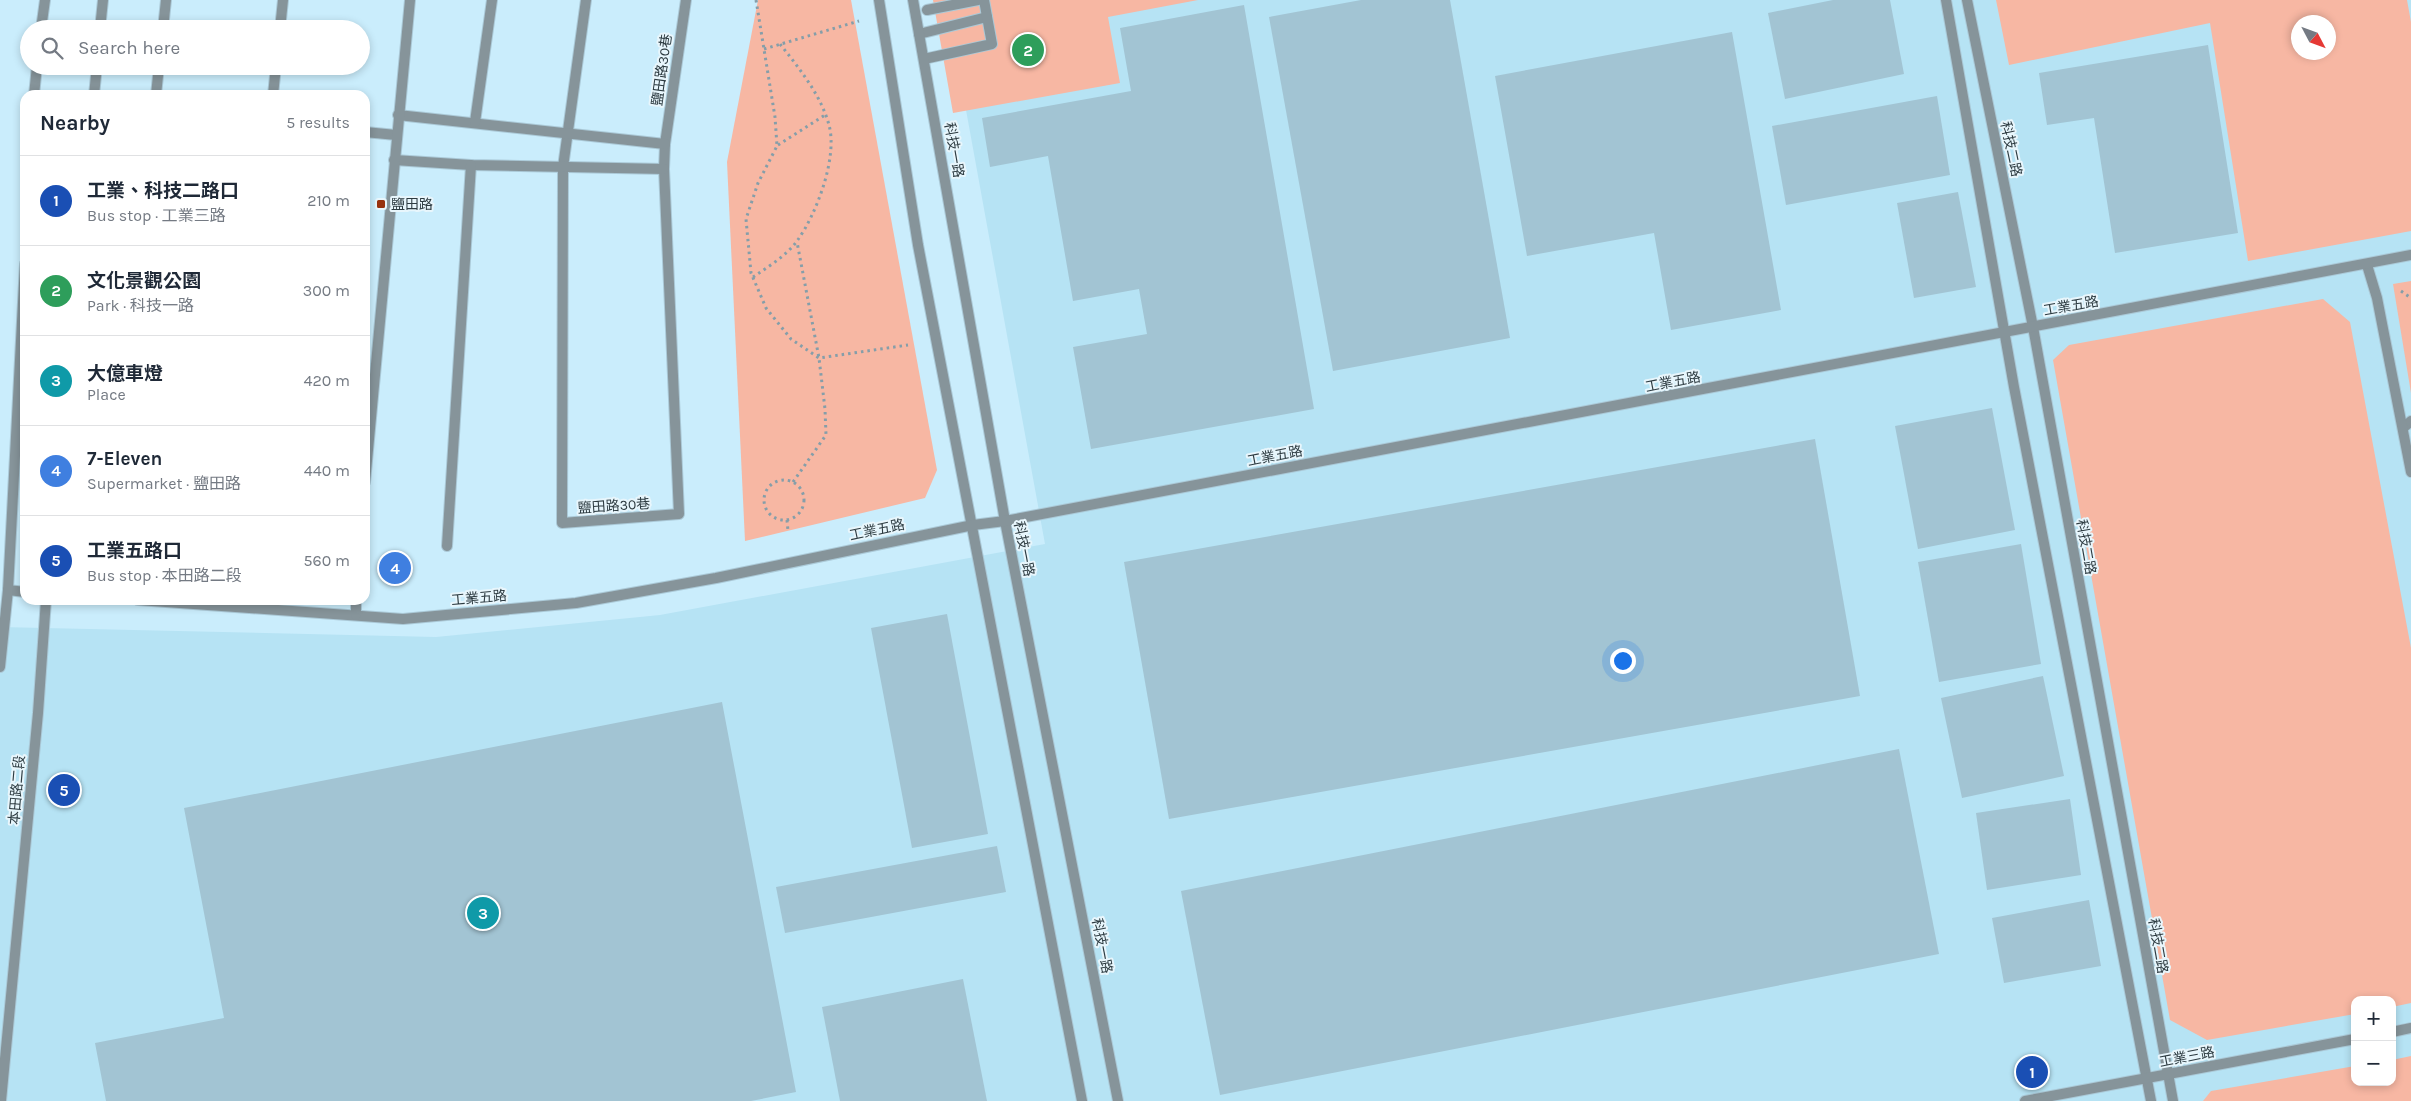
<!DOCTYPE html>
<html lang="en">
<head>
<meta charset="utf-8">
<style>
	body { margin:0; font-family:Karla,"Noto Sans TC",sans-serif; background:#f2f2f3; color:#1f2937 }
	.controls { position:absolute; right:15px; bottom:15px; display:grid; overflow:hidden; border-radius:10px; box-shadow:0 2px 8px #0003 }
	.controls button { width:45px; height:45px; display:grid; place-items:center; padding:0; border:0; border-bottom:1px solid #e0e1e3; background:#fff; color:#1f2937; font:25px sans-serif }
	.compass { position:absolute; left:2291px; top:15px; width:45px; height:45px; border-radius:50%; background:#fff; box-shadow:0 2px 8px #0003; rotate:131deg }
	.you { position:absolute; left:1622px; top:660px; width:18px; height:18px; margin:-12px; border:4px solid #fff; border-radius:50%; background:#1a73e8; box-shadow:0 0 0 8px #1a73e833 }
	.badge { display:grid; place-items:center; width:32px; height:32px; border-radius:50%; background:#2563eb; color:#fff; font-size:16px; font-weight:700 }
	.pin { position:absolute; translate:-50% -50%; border:2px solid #fff; box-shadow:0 1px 5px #0006 }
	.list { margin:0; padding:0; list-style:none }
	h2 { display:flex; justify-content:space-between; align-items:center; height:65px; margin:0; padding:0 20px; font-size:21px }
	h2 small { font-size:16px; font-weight:400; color:#747a83 }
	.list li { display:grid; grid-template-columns:32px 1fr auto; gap:15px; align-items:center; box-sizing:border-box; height:90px; padding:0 20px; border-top:1px solid #e0e1e3 }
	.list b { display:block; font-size:19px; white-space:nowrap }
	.list p { margin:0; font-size:16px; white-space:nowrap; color:#747a83 }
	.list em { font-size:16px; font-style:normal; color:#747a83 }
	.icon { flex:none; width:28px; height:28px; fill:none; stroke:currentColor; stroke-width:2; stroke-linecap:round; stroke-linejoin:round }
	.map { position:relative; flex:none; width:2411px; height:1101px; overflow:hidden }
	.search { position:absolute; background:#fff; box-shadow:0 2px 8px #0003; left:20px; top:20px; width:350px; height:55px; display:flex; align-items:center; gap:12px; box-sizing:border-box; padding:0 18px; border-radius:28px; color:#747a83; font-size:19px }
	.panel { position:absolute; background:#fff; box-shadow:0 2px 8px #0003; left:20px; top:90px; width:350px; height:515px; border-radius:15px }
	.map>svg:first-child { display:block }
	.built { fill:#b6e3f4; fill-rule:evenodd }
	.green { fill:#f7b7a3; fill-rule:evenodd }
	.building { fill:#a2c4d3 }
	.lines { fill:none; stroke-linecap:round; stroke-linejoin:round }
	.service-casing { stroke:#abc9d7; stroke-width:12 }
	.pedestrian-casing { stroke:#abc9d7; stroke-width:12 }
	.minor-casing { stroke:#abc9d7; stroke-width:12 }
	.tertiary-casing { stroke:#abc9d7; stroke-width:12 }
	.path { stroke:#859ea9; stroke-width:3; stroke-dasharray:2.5 4; stroke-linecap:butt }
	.service { stroke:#86949a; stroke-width:10 }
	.pedestrian { stroke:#86949a; stroke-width:10 }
	.minor { stroke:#86949a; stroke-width:10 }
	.tertiary { stroke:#86949a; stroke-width:10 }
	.poi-dot { fill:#98320e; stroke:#e8f6fc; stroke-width:2 }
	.labels { text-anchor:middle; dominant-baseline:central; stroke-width:4; stroke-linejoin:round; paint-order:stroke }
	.street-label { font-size:14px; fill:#2d3b41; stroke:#e8f6fc }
	.poi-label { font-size:14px; fill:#2d3b41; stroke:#e8f6fc; text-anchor:start }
</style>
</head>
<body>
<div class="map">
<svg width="2411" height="1101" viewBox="0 0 2411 1101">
	<rect width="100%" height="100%" fill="#caedfc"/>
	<path class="built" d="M946,0H2411V1101H0V627L436,637L660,615L1045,544ZM2298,22H2328V52H2298ZM2355,1000H2392V1082H2355Z"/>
	<g class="green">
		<path d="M758,0H851L937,470L925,498L745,541L727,162Z"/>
		<path d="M933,0H1198L1108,17L1120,83L953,113Z"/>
		<path d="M1996,0H2407L2411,22V231L2248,261L2210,23L2009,65ZM2298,22H2328V52H2298Z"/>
		<path d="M2411,281V393L2393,284Z"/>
		<path d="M2323,299L2350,322L2411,648V1003L2392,1007V1000H2355V1014L2207,1040L2170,1020L2053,360L2069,345Z"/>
		<path d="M2411,1056V1101H2203L2211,1091L2355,1066V1082H2392V1060Z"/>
	</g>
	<g class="building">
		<path d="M1361,0H1450L1510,338L1333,371L1269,17Z"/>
		<path d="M1833,0H1890L1904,74L1785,99L1768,13Z"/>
		<path d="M1244,5L1314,409L1091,449L1073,347L1147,334L1139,289L1073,301L1048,156L990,167L982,118L1131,91L1120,28Z"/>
		<path d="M1732,32L1781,310L1671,330L1654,233L1527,256L1495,76Z"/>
		<path d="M2208,45L2238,233L2115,253L2094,118L2047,125L2039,73Z"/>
		<path d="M1937,96L1950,175L1786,205L1772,126Z"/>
		<path d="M1958,192L1976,287L1914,298L1897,203Z"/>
		<path d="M1992,408L2015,530L1918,549L1895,426Z"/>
		<path d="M1815,439L1860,696L1169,819L1124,562Z"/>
		<path d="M2021,544L2041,664L1939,682L1918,562Z"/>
		<path d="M947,614L988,834L912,848L871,628Z"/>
		<path d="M2043,676L2064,776L1962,798L1941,698Z"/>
		<path d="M722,702L796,1092L751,1101H106L95,1043L224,1018L184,808Z"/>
		<path d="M1899,749L1939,954L1220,1095L1181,891Z"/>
		<path d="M2070,799L2081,875L1987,890L1976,813Z"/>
		<path d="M997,846L1006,892L785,933L776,887Z"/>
		<path d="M2089,900L2101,966L2004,983L1992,918Z"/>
		<path d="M963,979L987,1101H840L822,1007Z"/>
	</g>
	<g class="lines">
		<g class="service-casing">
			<g id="service">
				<path d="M586,0L563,167L562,523L679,514L664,169L665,144L686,0"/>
				<path d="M163,29L166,0"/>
				<path d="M280,29L283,0"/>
				<path d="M156,95L159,66"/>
				<path d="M273,95L276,66"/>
				<path d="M398,115L665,144"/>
				<path d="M475,122L492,0"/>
				<path d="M365,132L396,135"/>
				<path d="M394,160L471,165L664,169"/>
				<path d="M2403,428L2411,421"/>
				<path d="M447,546L471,165"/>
			</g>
		</g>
		<g class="pedestrian-casing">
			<g id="pedestrian">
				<path d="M927,10L978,0"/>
				<path d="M919,34L987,17"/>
				<path d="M924,59L992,44L984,0"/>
			</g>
		</g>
		<g class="minor-casing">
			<g id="minor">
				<path d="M879,0L918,245L1082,1101"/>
				<path d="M913,0L1005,521L1118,1101"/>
				<path d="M1946,0L2014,387L2151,1101"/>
				<path d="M1967,0L2033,327L2173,1101"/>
				<path d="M2367,265L2377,298L2411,472"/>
				<path d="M365,482L410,0"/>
				<path d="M8,590L25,592"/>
				<path d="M138,600L403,619L576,603L716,578L973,525L1005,521L2411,255"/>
				<path d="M356,615V600"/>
				<path d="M2392,1032L2411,1028"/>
				<path d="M2025,1101L2355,1039"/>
			</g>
		</g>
		<g class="tertiary-casing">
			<g id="tertiary">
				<path d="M41,29L45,0"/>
				<path d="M100,29L103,0"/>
				<path d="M34,95L37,66"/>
				<path d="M94,95L97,66"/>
				<path d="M0,667L8,590L25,264"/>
				<path d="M1,1101L38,713L46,600"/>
			</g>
		</g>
		<g class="path">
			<path d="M756,0L775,117L777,146L758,183L746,219L751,273L766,308L791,339L819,358L908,345"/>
			<path d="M764,49L859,21"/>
			<path d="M778,145L825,115"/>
			<path d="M753,277C768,267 786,256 797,241C816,215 838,158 829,125C821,95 799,68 780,44"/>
			<path d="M2401,291L2411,298"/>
			<circle cx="784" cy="500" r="20"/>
			<path d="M793,482L826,435L825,409L819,358L797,242"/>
			<path d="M787,520L788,531"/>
		</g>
		<use href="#service" class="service"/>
		<use href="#pedestrian" class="pedestrian"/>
		<use href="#minor" class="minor"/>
		<use href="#tertiary" class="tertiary"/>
	</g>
	<rect class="poi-dot" x="376" y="199" width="10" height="10" rx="2.5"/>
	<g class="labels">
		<g class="street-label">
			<text transform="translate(662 70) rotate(-82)">鹽田路30巷</text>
			<text transform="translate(2011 149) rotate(78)">科技二路</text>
			<text transform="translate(954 150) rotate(80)">科技一路</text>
			<text transform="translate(2071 306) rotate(-10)">工業五路</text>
			<text transform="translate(1673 382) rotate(-11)">工業五路</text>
			<text transform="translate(1275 456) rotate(-11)">工業五路</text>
			<text transform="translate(614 506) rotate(-4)">鹽田路30巷</text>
			<text transform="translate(877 530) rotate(-12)">工業五路</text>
			<text transform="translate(2086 547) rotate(80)">科技二路</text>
			<text transform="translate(1024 549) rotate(79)">科技一路</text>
			<text transform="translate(479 598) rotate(-5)">工業五路</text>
			<text transform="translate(17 790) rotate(-85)">本田路二段</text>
			<text transform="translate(1102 946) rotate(79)">科技一路</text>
			<text transform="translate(2158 946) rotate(80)">科技二路</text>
			<text transform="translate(2187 1057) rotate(-11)">工業三路</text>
		</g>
		<g class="poi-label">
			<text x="391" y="204">鹽田路</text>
		</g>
	</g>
</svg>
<div class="controls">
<button>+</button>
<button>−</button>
</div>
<svg class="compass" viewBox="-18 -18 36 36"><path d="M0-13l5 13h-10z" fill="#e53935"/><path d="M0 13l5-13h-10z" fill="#747a83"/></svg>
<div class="you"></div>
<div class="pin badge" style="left:2032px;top:1072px;background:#1a4fb4">1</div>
<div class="pin badge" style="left:1028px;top:50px;background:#2e9e5b">2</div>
<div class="pin badge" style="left:483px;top:913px;background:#0f9aa8">3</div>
<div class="pin badge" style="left:395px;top:568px;background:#3f7fe0">4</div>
<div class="pin badge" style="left:64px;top:790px;background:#1a4fb4">5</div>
<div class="search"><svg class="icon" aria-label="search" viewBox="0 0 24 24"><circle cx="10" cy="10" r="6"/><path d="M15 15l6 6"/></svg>Search here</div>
<section class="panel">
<h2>Nearby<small>5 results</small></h2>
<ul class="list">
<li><span class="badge" style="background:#1a4fb4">1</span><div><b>工業、科技二路口</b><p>Bus stop · 工業三路</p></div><em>210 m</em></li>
<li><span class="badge" style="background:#2e9e5b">2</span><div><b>文化景觀公園</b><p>Park · 科技一路</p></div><em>300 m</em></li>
<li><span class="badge" style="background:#0f9aa8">3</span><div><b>大億車燈</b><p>Place</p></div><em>420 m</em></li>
<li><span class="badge" style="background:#3f7fe0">4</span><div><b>7-Eleven</b><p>Supermarket · 鹽田路</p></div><em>440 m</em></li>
<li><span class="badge" style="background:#1a4fb4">5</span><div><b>工業五路口</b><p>Bus stop · 本田路二段</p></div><em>560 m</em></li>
</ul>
</section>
</div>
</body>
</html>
